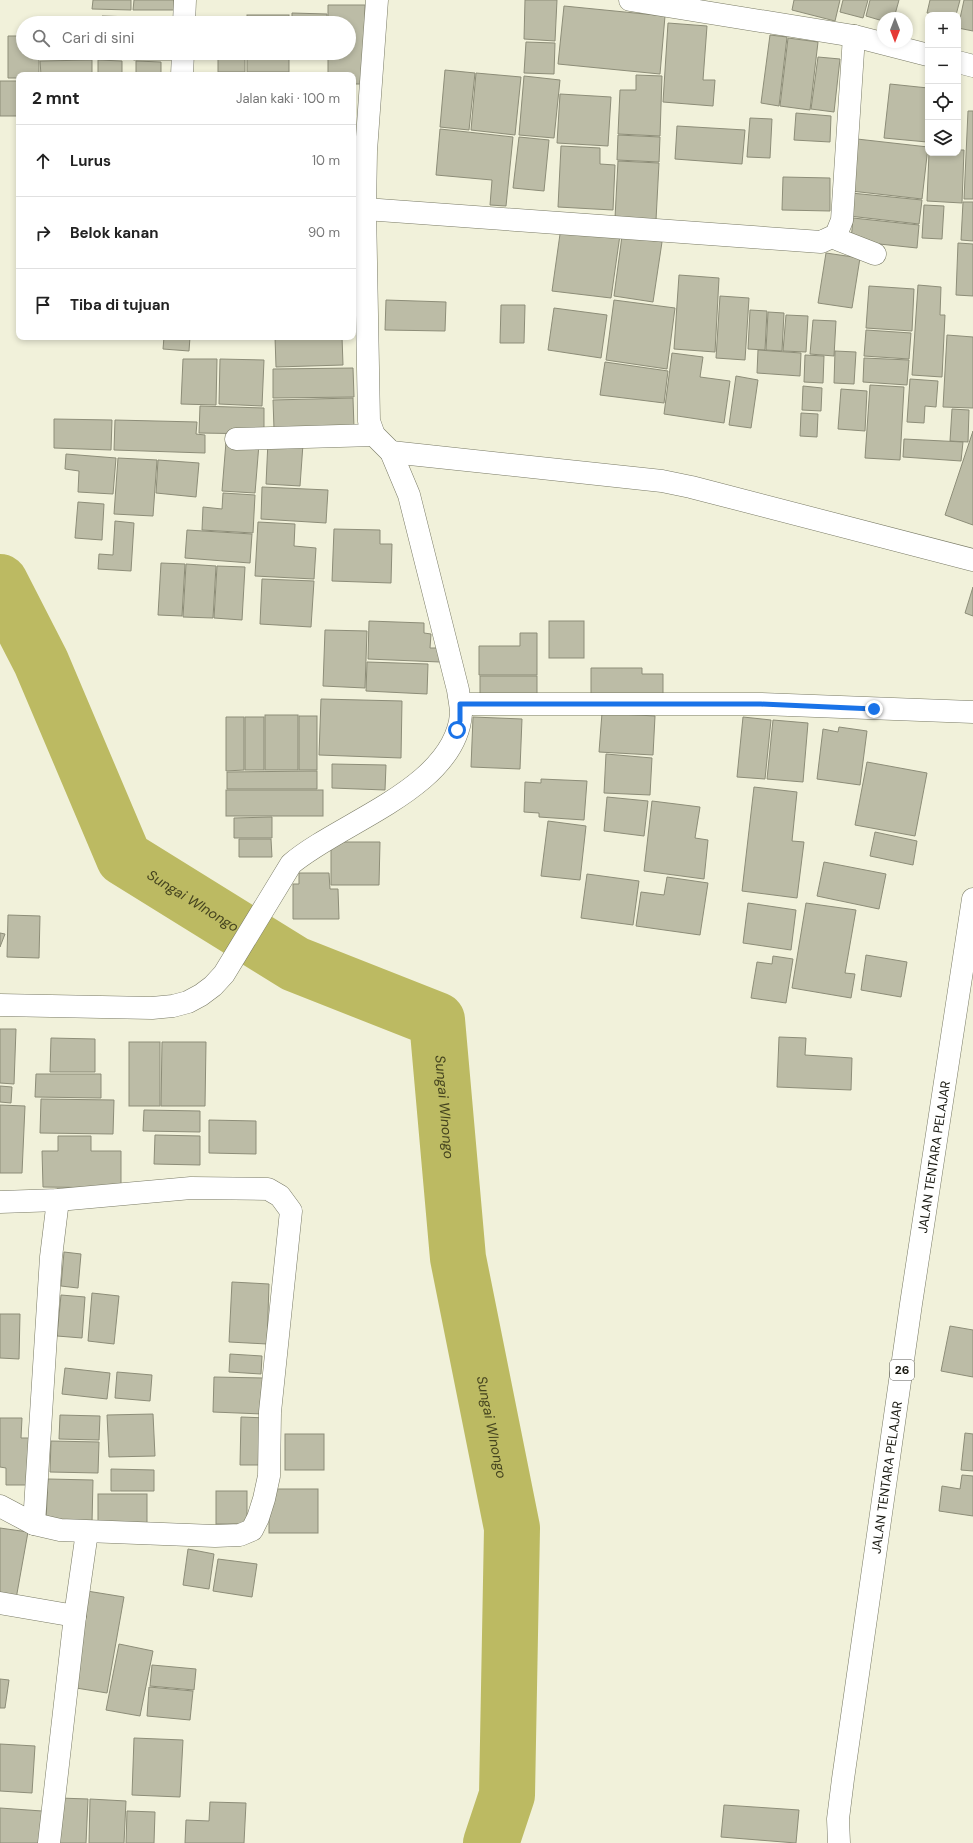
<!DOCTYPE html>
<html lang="id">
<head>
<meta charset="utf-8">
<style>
	body { margin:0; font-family:"DM Sans",sans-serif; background:#f6f6f6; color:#222 }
	.controls { position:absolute; right:12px; top:12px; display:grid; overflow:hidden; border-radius:8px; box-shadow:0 2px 6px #0003 }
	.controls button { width:36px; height:36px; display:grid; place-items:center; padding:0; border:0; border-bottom:1px solid #e0e0e0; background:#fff; color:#222; font:20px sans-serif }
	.compass { position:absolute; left:877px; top:12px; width:36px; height:36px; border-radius:50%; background:#fff; box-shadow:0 2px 6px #0003; rotate:180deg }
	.stop { position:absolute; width:12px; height:12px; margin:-9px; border:3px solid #1a73e8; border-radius:50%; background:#fff }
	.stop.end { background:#1a73e8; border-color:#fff; box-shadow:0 1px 4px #0008 }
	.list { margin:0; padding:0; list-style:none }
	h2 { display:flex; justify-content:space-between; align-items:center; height:52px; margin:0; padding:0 16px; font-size:17px }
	h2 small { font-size:13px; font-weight:400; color:#767676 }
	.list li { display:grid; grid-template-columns:26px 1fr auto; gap:12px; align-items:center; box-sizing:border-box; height:72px; padding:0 16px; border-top:1px solid #e0e0e0 }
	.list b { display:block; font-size:15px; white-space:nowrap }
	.list em { font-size:13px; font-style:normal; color:#767676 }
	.icon { flex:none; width:22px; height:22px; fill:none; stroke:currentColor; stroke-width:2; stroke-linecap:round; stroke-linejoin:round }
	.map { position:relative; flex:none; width:973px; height:1843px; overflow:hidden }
	.search { position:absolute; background:#fff; box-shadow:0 2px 6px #0003; left:16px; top:16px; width:340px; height:44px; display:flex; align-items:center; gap:10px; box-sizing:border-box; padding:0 14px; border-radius:22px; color:#767676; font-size:15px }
	.panel { position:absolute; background:#fff; box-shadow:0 2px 6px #0003; left:16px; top:72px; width:340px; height:268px; border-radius:8px }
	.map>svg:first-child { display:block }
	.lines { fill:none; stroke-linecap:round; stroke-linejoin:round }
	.river { stroke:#bcba62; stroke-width:56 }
	.building { fill:#bcbca6; stroke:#8d8d78 }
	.minor-casing { stroke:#797a65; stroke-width:23 }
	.major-casing { stroke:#797a65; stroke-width:23 }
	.minor { stroke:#fff; stroke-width:22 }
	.major { stroke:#fff; stroke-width:22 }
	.route { stroke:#1a73e8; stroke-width:5 }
	.labels { text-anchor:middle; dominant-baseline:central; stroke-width:3.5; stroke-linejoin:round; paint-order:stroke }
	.shield { fill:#fff; stroke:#5d5d58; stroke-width:1 }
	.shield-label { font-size:12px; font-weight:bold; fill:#181810 }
	.street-label { font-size:13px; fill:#181810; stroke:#fff }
	.water-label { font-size:14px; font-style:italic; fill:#45441f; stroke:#fff }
</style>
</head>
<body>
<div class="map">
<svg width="973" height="1843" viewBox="0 0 973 1843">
	<rect width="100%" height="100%" fill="#f1f1da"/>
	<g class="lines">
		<path class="river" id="s1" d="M0,582L41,662L124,858L295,964L437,1020L458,1258L512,1528L507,1795L491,1843"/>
	</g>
	<g class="building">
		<path d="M93,0H131V10L92,9Z"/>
		<path d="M134,0H174V10H133Z"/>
		<path d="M525,0H557L555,41L524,39Z"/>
		<path d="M794,0H840L835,21L792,10Z"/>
		<path d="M843,0H868L863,18L840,12Z"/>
		<path d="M870,0H899L894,18H883V21L866,16Z"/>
		<path d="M930,0H960L956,15L927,13Z"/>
		<path d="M964,0H973V31L958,28Z"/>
		<path d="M328,5H365V84H353V75H328V53H349V23H328Z"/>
		<path d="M564,6L665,16L660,74L558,64Z"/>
		<path d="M292,13L327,14V23H292Z"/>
		<rect x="247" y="15" width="42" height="8"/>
		<path d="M102,16L133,17V23H102Z"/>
		<rect x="134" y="17" width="38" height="6"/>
		<path d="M668,23L707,26L703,80H715L713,106L663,102Z"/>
		<path d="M770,35L787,37L779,106L761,103Z"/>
		<path d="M8,36H23V53H39V75H19V78H8Z"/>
		<path d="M788,38L818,42L810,110L780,106Z"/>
		<path d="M526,42L555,43L554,74L524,73Z"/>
		<path d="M101,53H133L132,59H101Z"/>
		<rect x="134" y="53" width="37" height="7"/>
		<rect x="218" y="53" width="27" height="19"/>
		<rect x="247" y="53" width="42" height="19"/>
		<rect x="292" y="53" width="35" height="3"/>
		<path d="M818,57L840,59L834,112L811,109Z"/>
		<path d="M92,60V75H41L40,61Z"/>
		<path d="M98,60L122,61V75H98Z"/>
		<path d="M136,61L161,62V75H136Z"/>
		<path d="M445,70L475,73L469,130L440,127Z"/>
		<path d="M476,73L521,77L515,135L471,130Z"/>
		<path d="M636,75L662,76L660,136L618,134L620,90H636Z"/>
		<path d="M524,76L560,80L554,138L519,135Z"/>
		<rect x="0" y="81" width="19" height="35"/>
		<path d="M890,84L928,88L927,142L884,138Z"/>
		<path d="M560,94L611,97L608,146L557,143Z"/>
		<path d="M968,111H973V199H964Z"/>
		<path d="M796,113L831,116L830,142L794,140Z"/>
		<path d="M750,118L772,119L770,158L747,157Z"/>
		<path d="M677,126L745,130L742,164L675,159Z"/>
		<path d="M440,129L513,137L506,206L490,205L492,180L436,175Z"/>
		<path d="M618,135L660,137L659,162L617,160Z"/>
		<path d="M519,137L549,140L544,191L513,188Z"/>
		<path d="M857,139L928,147L922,199L851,191Z"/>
		<path d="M561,146L600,148V164L615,165L613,210L558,207Z"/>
		<path d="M958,150H964L962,203L927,201L929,153H958Z"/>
		<path d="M618,161L659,163L656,220L615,218Z"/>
		<path d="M783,177L830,178V211L782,210Z"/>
		<path d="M851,193L922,200L919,224L849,216Z"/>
		<path d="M963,202H973V241L961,240Z"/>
		<path d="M924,205L944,206L942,239L922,238Z"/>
		<path d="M853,218L919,225L917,248L851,241Z"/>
		<path d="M561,227L620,235L611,298L552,291Z"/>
		<path d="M622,236L662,242L653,302L614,296Z"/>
		<path d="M958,243L973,244V296L956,295Z"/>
		<path d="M826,253L860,258L852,308L818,303Z"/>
		<path d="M679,275L719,278L715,352L674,349Z"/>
		<path d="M918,285L941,287L940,315H945L942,377L912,375Z"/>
		<path d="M869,286L914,289L912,331L866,328Z"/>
		<path d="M720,296L749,298L745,360L716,358Z"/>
		<path d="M386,300L446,302L445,331L385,330Z"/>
		<path d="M614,300L675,308L667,369L606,360Z"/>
		<path d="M501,305H525L524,343H500Z"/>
		<path d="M554,308L607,315L601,358L548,350Z"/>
		<path d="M750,310L767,311L765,350L748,349Z"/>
		<path d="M768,312L784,313L782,351L766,350Z"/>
		<path d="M786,315L808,316L806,352L783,351Z"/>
		<path d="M813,320L836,321L834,356L810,354Z"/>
		<path d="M866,330L911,333L909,359L864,356Z"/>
		<path d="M947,335L973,337V408L943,407Z"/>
		<path d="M164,337H190L189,351L163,349Z"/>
		<path d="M275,337H342L343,365L276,367Z"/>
		<path d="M758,350L801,353L800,376L757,373Z"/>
		<path d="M835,351L856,352L854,384L834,383Z"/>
		<path d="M672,353L703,357L700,377L730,381L724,423L664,414Z"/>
		<path d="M805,355L824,356L823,383L804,382Z"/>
		<path d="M864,358L909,360L907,385L863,382Z"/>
		<path d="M183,359H217L216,405L181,404Z"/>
		<path d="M220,359L264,360L262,406L219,404Z"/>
		<path d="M605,362L668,371L664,403L600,395Z"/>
		<path d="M353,368L354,397L273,398V369Z"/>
		<path d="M736,376L758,380L751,428L729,425Z"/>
		<path d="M910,379L938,381L936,407L925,406L924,423L907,422Z"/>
		<path d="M870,385L904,387L900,460L865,458Z"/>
		<path d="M803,386L822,388L821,411L802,410Z"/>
		<path d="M841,389L867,391L865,431L838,429Z"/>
		<path d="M353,398L354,428L274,429L273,400Z"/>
		<path d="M200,406L264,408V434L199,433Z"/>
		<path d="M952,409L969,410L968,442L950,441Z"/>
		<path d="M801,413L818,414L817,437L800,436Z"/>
		<path d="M54,419L112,420L111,450L54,448Z"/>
		<path d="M115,420L197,422L196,434L205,435V453L114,450Z"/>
		<path d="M973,431V525L945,515Z"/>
		<path d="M904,439L963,442L961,461L903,457Z"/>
		<path d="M268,441L303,444L300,486L266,484Z"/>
		<path d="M226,442L259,444L255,493L222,491Z"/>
		<path d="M66,454L116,458L113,494L78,492L79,471L65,469Z"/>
		<path d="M118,458L157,460L153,516L114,514Z"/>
		<path d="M158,460L199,463L196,497L156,493Z"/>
		<path d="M262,487L328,490L326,523L261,519Z"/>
		<path d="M223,493L255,495L253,533L202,530L203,507L222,509Z"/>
		<path d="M78,502L104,504L102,540L75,538Z"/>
		<path d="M115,521L134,523L131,571L98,569L99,554L113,555Z"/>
		<path d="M258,522L295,524L294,546L316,548L314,579L255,576Z"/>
		<path d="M334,529L380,530V544H392L391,583L332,581Z"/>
		<path d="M187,530L252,534L250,563L185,558Z"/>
		<path d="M161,563L185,564L182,616L158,615Z"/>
		<path d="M186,564L216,566L213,618L183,617Z"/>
		<path d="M217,566L245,567L242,620L214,618Z"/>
		<path d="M262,579L314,581L311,627L260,624Z"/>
		<path d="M973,587V616L965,613Z"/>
		<path d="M369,621L424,623V633L431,634L430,648H440V662L368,659Z"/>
		<rect x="549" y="621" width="35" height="37"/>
		<path d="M325,630L367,631L365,688L323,686Z"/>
		<path d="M520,633H537V675H479V646H520Z"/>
		<path d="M367,662L428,664L427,694L366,691Z"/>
		<path d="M591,668H642V674H663V700L591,701Z"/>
		<rect x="480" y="676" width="57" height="18"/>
		<path d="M321,699L402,701L401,758L319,755Z"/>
		<path d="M602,713L655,716L653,755L599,752Z"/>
		<rect x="265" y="715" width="33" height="55"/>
		<rect x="299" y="716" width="18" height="54"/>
		<path d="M226,717H244V770L226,771Z"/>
		<rect x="245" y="717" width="19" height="53"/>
		<path d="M473,717L522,719L520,769L471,767Z"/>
		<path d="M743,717L771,720L765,779L737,777Z"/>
		<path d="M773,720L808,723L803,782L767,779Z"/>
		<path d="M839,727L867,731L860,785L817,779L823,729L838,732Z"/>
		<path d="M606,754L652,758L650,795L604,793Z"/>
		<path d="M867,762L927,773L915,836L855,825Z"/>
		<path d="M332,764L386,765L385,790L332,788Z"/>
		<path d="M317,771V789H227V772Z"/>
		<path d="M541,779L587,781L584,820L539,817V813L524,812L525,782L541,783Z"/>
		<path d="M754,787L797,792L792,841L804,842L797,898L742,891Z"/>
		<rect x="226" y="790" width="97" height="26"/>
		<path d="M607,797L648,801L644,836L604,831Z"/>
		<path d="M652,801L700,807L695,838L708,840L704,879L644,871Z"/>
		<path d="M272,817V838H234V818Z"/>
		<path d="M548,821L586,826L580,880L541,876Z"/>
		<path d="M875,832L917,841L913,865L870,856Z"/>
		<path d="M239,839H271L272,857H239Z"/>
		<path d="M331,842H380L379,885H331Z"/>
		<path d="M824,862L886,874L879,909L817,896Z"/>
		<path d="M299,873H329L330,889H338L339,919H293V884H299Z"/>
		<path d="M587,874L639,881L633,925L581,918Z"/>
		<path d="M667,877L708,883L700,935L636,926L641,892L664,895Z"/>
		<path d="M748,903L796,910L791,950L743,943Z"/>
		<path d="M806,903L856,910L845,973L855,974L851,998L792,988Z"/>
		<path d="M8,915L40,916L39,958L7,957Z"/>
		<path d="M0,933L5,934L0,947Z"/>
		<path d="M866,955L907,962L901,997L861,990Z"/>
		<path d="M773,956L793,959L786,1003L751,998L757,962L772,964Z"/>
		<path d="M0,1029H16L14,1084L0,1083Z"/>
		<path d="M779,1037L806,1038L805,1055L852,1058L851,1090L777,1087Z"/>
		<path d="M51,1038L95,1039V1072H50Z"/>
		<rect x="129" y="1042" width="31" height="64"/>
		<path d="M162,1042H206L205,1106H161Z"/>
		<path d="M36,1074H101V1098L35,1097Z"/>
		<path d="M0,1086L12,1087L11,1103L0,1102Z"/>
		<path d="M41,1099L114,1100L113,1134L40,1133Z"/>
		<path d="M0,1105L25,1106L22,1173H0Z"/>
		<path d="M144,1110L200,1111V1132L143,1131Z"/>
		<path d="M209,1120L256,1121V1154L209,1153Z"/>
		<path d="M155,1135L200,1136V1165L154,1164Z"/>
		<path d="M58,1136H91V1151H121V1188L43,1187L42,1151H58Z"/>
		<path d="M64,1252L81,1254L78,1288L61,1286Z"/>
		<path d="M232,1282L269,1284L267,1344L229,1342Z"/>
		<path d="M92,1293L119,1296L114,1344L88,1341Z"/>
		<path d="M61,1295L85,1297L82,1338L57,1336Z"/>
		<path d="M0,1314H20L19,1359L0,1358Z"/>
		<path d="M950,1326L973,1330V1377L941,1371Z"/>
		<path d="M230,1354L262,1356L261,1374L229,1372Z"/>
		<path d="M65,1368L110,1373L107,1399L62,1394Z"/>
		<path d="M117,1372L152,1375L150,1401L115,1398Z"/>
		<path d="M214,1377L263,1378L262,1414L213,1412Z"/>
		<path d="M153,1414L155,1456L109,1457L107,1415Z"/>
		<path d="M60,1415L100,1416L99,1440L59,1439Z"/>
		<path d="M241,1417L267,1418L266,1465H240Z"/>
		<path d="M0,1418H22L21,1438H36L34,1485H6V1468L0,1467Z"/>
		<path d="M965,1433L973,1434V1471L961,1470Z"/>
		<rect x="285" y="1434" width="39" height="36"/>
		<path d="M51,1441L99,1442L98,1473L50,1472Z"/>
		<path d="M111,1469L154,1470V1491H111Z"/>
		<path d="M962,1475L973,1476V1516L939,1511L942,1486L960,1489Z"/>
		<path d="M48,1479L93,1480L92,1523L46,1521Z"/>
		<rect x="269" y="1489" width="49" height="44"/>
		<rect x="216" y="1491" width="31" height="33"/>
		<rect x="98" y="1494" width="49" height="33"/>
		<path d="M0,1528L28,1532L16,1599L0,1597Z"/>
		<path d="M188,1549L214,1554L209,1589L183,1585Z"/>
		<path d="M218,1559L257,1564L252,1597L213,1591Z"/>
		<path d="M87,1591L124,1597L107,1693L70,1687Z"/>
		<path d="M119,1644L153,1651L140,1716L106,1710Z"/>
		<path d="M152,1665L196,1669L194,1690L150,1686Z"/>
		<path d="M0,1679L9,1680L5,1708H0Z"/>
		<path d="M149,1687L193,1691L190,1720L147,1716Z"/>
		<path d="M134,1738L183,1740L180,1797L132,1795Z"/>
		<path d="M0,1744L35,1746L32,1793L0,1791Z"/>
		<path d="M59,1798L88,1799L86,1843H57Z"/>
		<path d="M90,1799L126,1801L124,1843H89Z"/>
		<path d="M210,1802L246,1803L244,1843H185L186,1820L209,1821Z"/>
		<path d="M724,1805L799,1810L796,1843L721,1837Z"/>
		<path d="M0,1808L42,1811L39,1843H0Z"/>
		<path d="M127,1811L155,1812L154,1843H126Z"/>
	</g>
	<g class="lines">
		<g class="minor-casing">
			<g id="minor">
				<path d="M630,0L854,36L928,55"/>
				<path d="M184,23L185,0"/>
				<path d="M958,62L973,66"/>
				<path d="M182,75L183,53"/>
				<path d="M365,209L821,242L836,235L842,220L854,36"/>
				<path d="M836,235L839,240L875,254"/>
				<path d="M236,439L374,435"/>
				<path d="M391,452L662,481L691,487L973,560"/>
				<path d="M461,704H761L973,712"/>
				<path d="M0,1005L152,1008L173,1006L188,1002L201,995L213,986L224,974L291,864C340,822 455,788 461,714C461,706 459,698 458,690L409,495L391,452L374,435L369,421L365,209L366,151L377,0"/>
				<path d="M0,1202L58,1200L191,1188L268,1189L280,1196L291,1211L270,1412L269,1476L264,1499L258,1518L252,1530L240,1535L215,1536L60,1530L34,1524L0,1506"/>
				<path d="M34,1524L51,1257L58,1200"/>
				<path d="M0,1603L75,1616L87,1532"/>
				<path d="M49,1843L75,1616"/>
			</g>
		</g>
		<g class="major-casing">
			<g id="major">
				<path id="s2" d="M839,1843L838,1819L843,1779L911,1304L973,899"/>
			</g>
		</g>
		<use href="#minor" class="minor"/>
		<use href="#major" class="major"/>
	</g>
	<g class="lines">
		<path class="route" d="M457,730L460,721V704H761L874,709"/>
	</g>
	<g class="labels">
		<rect class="shield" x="890" y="1360" width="24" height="20" rx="3"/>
		<g class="shield-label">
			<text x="902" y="1370">26</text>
		</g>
		<g class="street-label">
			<text stroke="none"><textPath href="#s2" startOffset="693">JALAN TENTARA PELAJAR</textPath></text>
			<text stroke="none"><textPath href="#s2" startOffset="369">JALAN TENTARA PELAJAR</textPath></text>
		</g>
		<g class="water-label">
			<text stroke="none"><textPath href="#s1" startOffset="384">Sungai WInongo</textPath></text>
			<text stroke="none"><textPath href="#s1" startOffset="744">Sungai WInongo</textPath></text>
			<text stroke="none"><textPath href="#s1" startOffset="1068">Sungai WInongo</textPath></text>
		</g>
	</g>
</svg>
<div class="controls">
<button>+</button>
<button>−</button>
<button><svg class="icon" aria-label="locate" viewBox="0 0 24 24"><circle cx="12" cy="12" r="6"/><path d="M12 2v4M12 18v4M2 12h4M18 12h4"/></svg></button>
<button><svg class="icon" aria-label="layers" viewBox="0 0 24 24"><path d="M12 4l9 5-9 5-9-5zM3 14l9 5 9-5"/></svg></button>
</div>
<svg class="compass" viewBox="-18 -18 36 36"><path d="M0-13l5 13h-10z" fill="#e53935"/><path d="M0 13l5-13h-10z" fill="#767676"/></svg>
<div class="stop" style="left:457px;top:730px"></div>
<div class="stop end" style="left:874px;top:709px"></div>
<div class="search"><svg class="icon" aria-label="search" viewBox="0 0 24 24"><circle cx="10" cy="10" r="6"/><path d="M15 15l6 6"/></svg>Cari di sini</div>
<section class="panel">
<h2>2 mnt<small>Jalan kaki · 100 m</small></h2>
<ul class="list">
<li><svg class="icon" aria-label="ahead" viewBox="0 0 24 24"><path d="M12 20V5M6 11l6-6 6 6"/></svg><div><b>Lurus</b></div><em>10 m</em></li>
<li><svg class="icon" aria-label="right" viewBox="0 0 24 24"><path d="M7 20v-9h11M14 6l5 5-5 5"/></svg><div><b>Belok kanan</b></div><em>90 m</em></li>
<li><svg class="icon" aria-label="arrive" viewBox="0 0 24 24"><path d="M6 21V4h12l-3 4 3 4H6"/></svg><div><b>Tiba di tujuan</b></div></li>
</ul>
</section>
</div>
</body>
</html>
